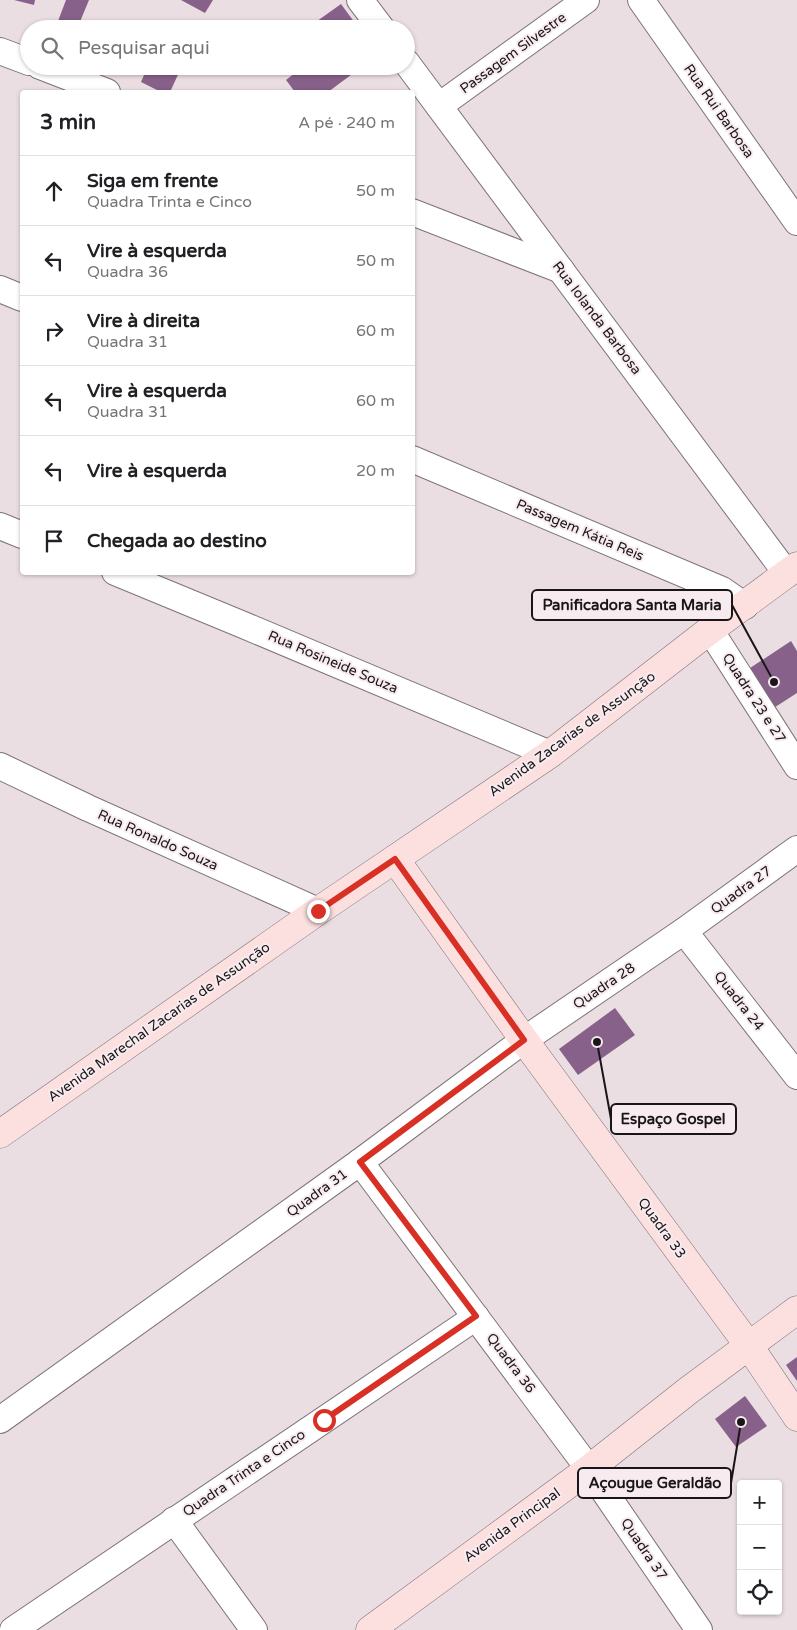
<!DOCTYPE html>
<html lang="pt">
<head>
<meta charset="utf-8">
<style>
	body { margin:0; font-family:"Varela Round",sans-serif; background:#f6f6f6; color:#202124 }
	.controls { position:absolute; right:15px; bottom:15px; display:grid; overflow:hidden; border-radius:5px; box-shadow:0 1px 4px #0004 }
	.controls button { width:45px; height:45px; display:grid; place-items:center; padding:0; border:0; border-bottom:1px solid #e0e0e0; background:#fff; color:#202124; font:25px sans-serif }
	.stop { position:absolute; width:15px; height:15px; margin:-11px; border:4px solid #d93025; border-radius:50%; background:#fff }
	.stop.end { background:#d93025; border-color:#fff; box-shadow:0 1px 5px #0008 }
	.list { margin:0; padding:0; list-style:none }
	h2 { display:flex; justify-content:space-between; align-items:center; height:65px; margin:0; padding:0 20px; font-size:21px }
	h2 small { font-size:16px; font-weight:400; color:#757577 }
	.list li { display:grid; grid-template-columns:32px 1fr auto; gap:15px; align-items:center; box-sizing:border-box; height:70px; padding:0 20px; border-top:1px solid #e0e0e0 }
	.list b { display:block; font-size:19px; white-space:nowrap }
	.list p { margin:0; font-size:16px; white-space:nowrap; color:#757577 }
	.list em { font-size:16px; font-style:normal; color:#757577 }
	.icon { flex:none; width:28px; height:28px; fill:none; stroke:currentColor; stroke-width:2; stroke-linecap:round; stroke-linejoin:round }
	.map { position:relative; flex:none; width:797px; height:1630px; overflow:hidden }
	.search { position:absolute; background:#fff; box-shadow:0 1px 4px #0004; left:20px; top:20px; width:395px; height:55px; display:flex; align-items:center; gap:12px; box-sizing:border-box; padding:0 18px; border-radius:28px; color:#757577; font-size:19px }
	.panel { position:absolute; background:#fff; box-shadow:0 1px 4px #0004; left:20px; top:90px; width:395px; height:485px; border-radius:5px }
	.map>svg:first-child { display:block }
	.building { fill:#88618a }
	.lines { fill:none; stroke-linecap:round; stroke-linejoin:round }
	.street-casing { stroke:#7e7377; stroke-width:28 }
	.secondary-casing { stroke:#7e7377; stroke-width:29 }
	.street { stroke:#fff; stroke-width:26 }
	.secondary { stroke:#fcdfdf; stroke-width:28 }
	.route { stroke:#d93025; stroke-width:6 }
	.labels { text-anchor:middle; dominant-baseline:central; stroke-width:4; stroke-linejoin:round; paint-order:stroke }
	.street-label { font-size:14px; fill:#1a1617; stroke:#f7ebf0 }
	.leader { fill:none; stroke:#1a1617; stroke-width:2 }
	.callout-dot { fill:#1a1617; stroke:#f7ebf0; stroke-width:2 }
	.callout { fill:#f7ebf0; stroke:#1a1617; stroke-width:2 }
	.callout-label { font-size:15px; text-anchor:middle; font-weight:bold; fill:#1a1617 }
</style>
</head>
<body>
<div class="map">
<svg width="797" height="1630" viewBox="0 0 797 1630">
	<rect width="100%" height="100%" fill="#eadee2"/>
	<g class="building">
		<path d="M14,0H35L34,5Z"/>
		<path d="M66,0H89L77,29H55Z"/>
		<path d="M181,0H213L205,13Z"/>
		<path d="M341,4L355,23L348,29H306Z"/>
		<path d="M148,66H182L170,92H161L141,82Z"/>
		<path d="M304,66H363L328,92H295L286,80Z"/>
		<path d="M791,641L797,651V693L769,711L744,672Z"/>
		<path d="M615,1008L635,1035L578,1075L559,1049Z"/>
		<path d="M797,1357V1381L786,1365Z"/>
		<path d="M745,1396L767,1426L736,1447L715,1419Z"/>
	</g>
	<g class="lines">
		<g class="street-casing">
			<g id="street">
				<path d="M360,0L382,29"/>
				<path d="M641,0L797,222"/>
				<path d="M0,51L29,62"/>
				<path d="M406,62L787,574"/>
				<path d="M40,66L107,92"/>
				<path d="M439,106L586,0"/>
				<path d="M412,212L561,270"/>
				<path d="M0,289L22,298"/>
				<path d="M412,459L722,590L745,606"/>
				<path d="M0,526L22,535"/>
				<path d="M115,572L241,624L550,754"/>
				<path d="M710,630L797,766"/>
				<path d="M0,766L88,808L318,911"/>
				<path d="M684,931L797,1076"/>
				<path d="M360,1162L589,1469L699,1630"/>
				<path d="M0,1420L360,1162L524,1040L684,931L797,849"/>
				<path d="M174,1520L254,1630"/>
				<path d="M13,1630L476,1317"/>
			</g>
		</g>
		<g class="secondary-casing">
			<g id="secondary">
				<path d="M395,859L524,1040L749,1346L797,1417"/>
				<path d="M0,1134L318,911L550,754L710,630L797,566"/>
				<path d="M370,1630L589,1469L689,1390L797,1310"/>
			</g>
		</g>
		<use href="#street" class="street"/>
		<use href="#secondary" class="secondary"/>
	</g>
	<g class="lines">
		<path class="route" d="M318,911L395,859L524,1040L360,1162L476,1316L324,1420"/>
	</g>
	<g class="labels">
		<g class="street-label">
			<text transform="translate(513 53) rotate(-36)">Passagem Silvestre</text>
			<text transform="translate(719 111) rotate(55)">Rua Rui Barbosa</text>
			<text transform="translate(597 318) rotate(53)">Rua Iolanda Barbosa</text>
			<text transform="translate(580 530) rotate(23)">Passagem Kátia Reis</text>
			<text transform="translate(333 662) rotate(23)">Rua Rosineide Souza</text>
			<text transform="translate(754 698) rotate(57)">Quadra 23 e 27</text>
			<text transform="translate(572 734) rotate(-36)">Avenida Zacarias de Assunção</text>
			<text transform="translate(158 840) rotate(24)">Rua Ronaldo Souza</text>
			<text transform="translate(741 890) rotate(-36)">Quadra 27</text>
			<text transform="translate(604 986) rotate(-34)">Quadra 28</text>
			<text transform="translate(739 1001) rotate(52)">Quadra 24</text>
			<text transform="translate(159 1022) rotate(-35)">Avenida Marechal Zacarias de Assunção</text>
			<text transform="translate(317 1193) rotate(-36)">Quadra 31</text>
			<text transform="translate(662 1228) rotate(54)">Quadra 33</text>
			<text transform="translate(511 1363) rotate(53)">Quadra 36</text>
			<text transform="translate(244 1473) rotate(-34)">Quadra Trinta e Cinco</text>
			<text transform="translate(512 1525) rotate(-36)">Avenida Principal</text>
			<text transform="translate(644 1549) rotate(56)">Quadra 37</text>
		</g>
	</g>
	<path class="leader" d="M774 682L732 605M597 1042L611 1119M741 1422L731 1483"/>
	<g class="callout-dot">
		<circle cx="774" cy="682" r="5"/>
		<circle cx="597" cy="1042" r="5"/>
		<circle cx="741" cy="1422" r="5"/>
	</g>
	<g class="callout">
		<rect x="532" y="590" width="200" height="30" rx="5"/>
		<rect x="611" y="1104" width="125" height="30" rx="5"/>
		<rect x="578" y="1468" width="153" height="30" rx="5"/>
	</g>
	<g class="callout-label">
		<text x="632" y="610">Panificadora Santa Maria</text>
		<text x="673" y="1124">Espaço Gospel</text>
		<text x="655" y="1488">Açougue Geraldão</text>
	</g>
</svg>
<div class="controls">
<button>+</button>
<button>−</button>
<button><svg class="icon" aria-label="locate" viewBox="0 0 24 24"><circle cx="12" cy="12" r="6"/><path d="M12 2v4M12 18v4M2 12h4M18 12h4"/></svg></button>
</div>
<div class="stop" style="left:324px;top:1420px"></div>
<div class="stop end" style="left:318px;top:911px"></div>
<div class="search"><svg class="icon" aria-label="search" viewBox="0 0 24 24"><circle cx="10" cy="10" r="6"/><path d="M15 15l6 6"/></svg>Pesquisar aqui</div>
<section class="panel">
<h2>3 min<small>A pé · 240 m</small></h2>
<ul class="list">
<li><svg class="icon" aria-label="ahead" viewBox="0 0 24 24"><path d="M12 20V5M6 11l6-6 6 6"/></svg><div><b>Siga em frente</b><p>Quadra Trinta e Cinco</p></div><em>50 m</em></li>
<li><svg class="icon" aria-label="left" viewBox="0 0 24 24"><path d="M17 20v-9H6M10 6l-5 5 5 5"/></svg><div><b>Vire à esquerda</b><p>Quadra 36</p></div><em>50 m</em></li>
<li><svg class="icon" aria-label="right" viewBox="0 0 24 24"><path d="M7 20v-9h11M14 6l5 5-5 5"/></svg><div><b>Vire à direita</b><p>Quadra 31</p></div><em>60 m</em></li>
<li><svg class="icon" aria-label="left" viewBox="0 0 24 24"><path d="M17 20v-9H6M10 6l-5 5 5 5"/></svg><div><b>Vire à esquerda</b><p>Quadra 31</p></div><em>60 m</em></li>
<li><svg class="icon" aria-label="left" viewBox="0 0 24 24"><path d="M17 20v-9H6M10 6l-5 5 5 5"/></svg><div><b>Vire à esquerda</b></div><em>20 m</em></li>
<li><svg class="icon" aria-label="arrive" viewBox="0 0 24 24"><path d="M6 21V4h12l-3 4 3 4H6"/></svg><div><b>Chegada ao destino</b></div></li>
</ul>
</section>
</div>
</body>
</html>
